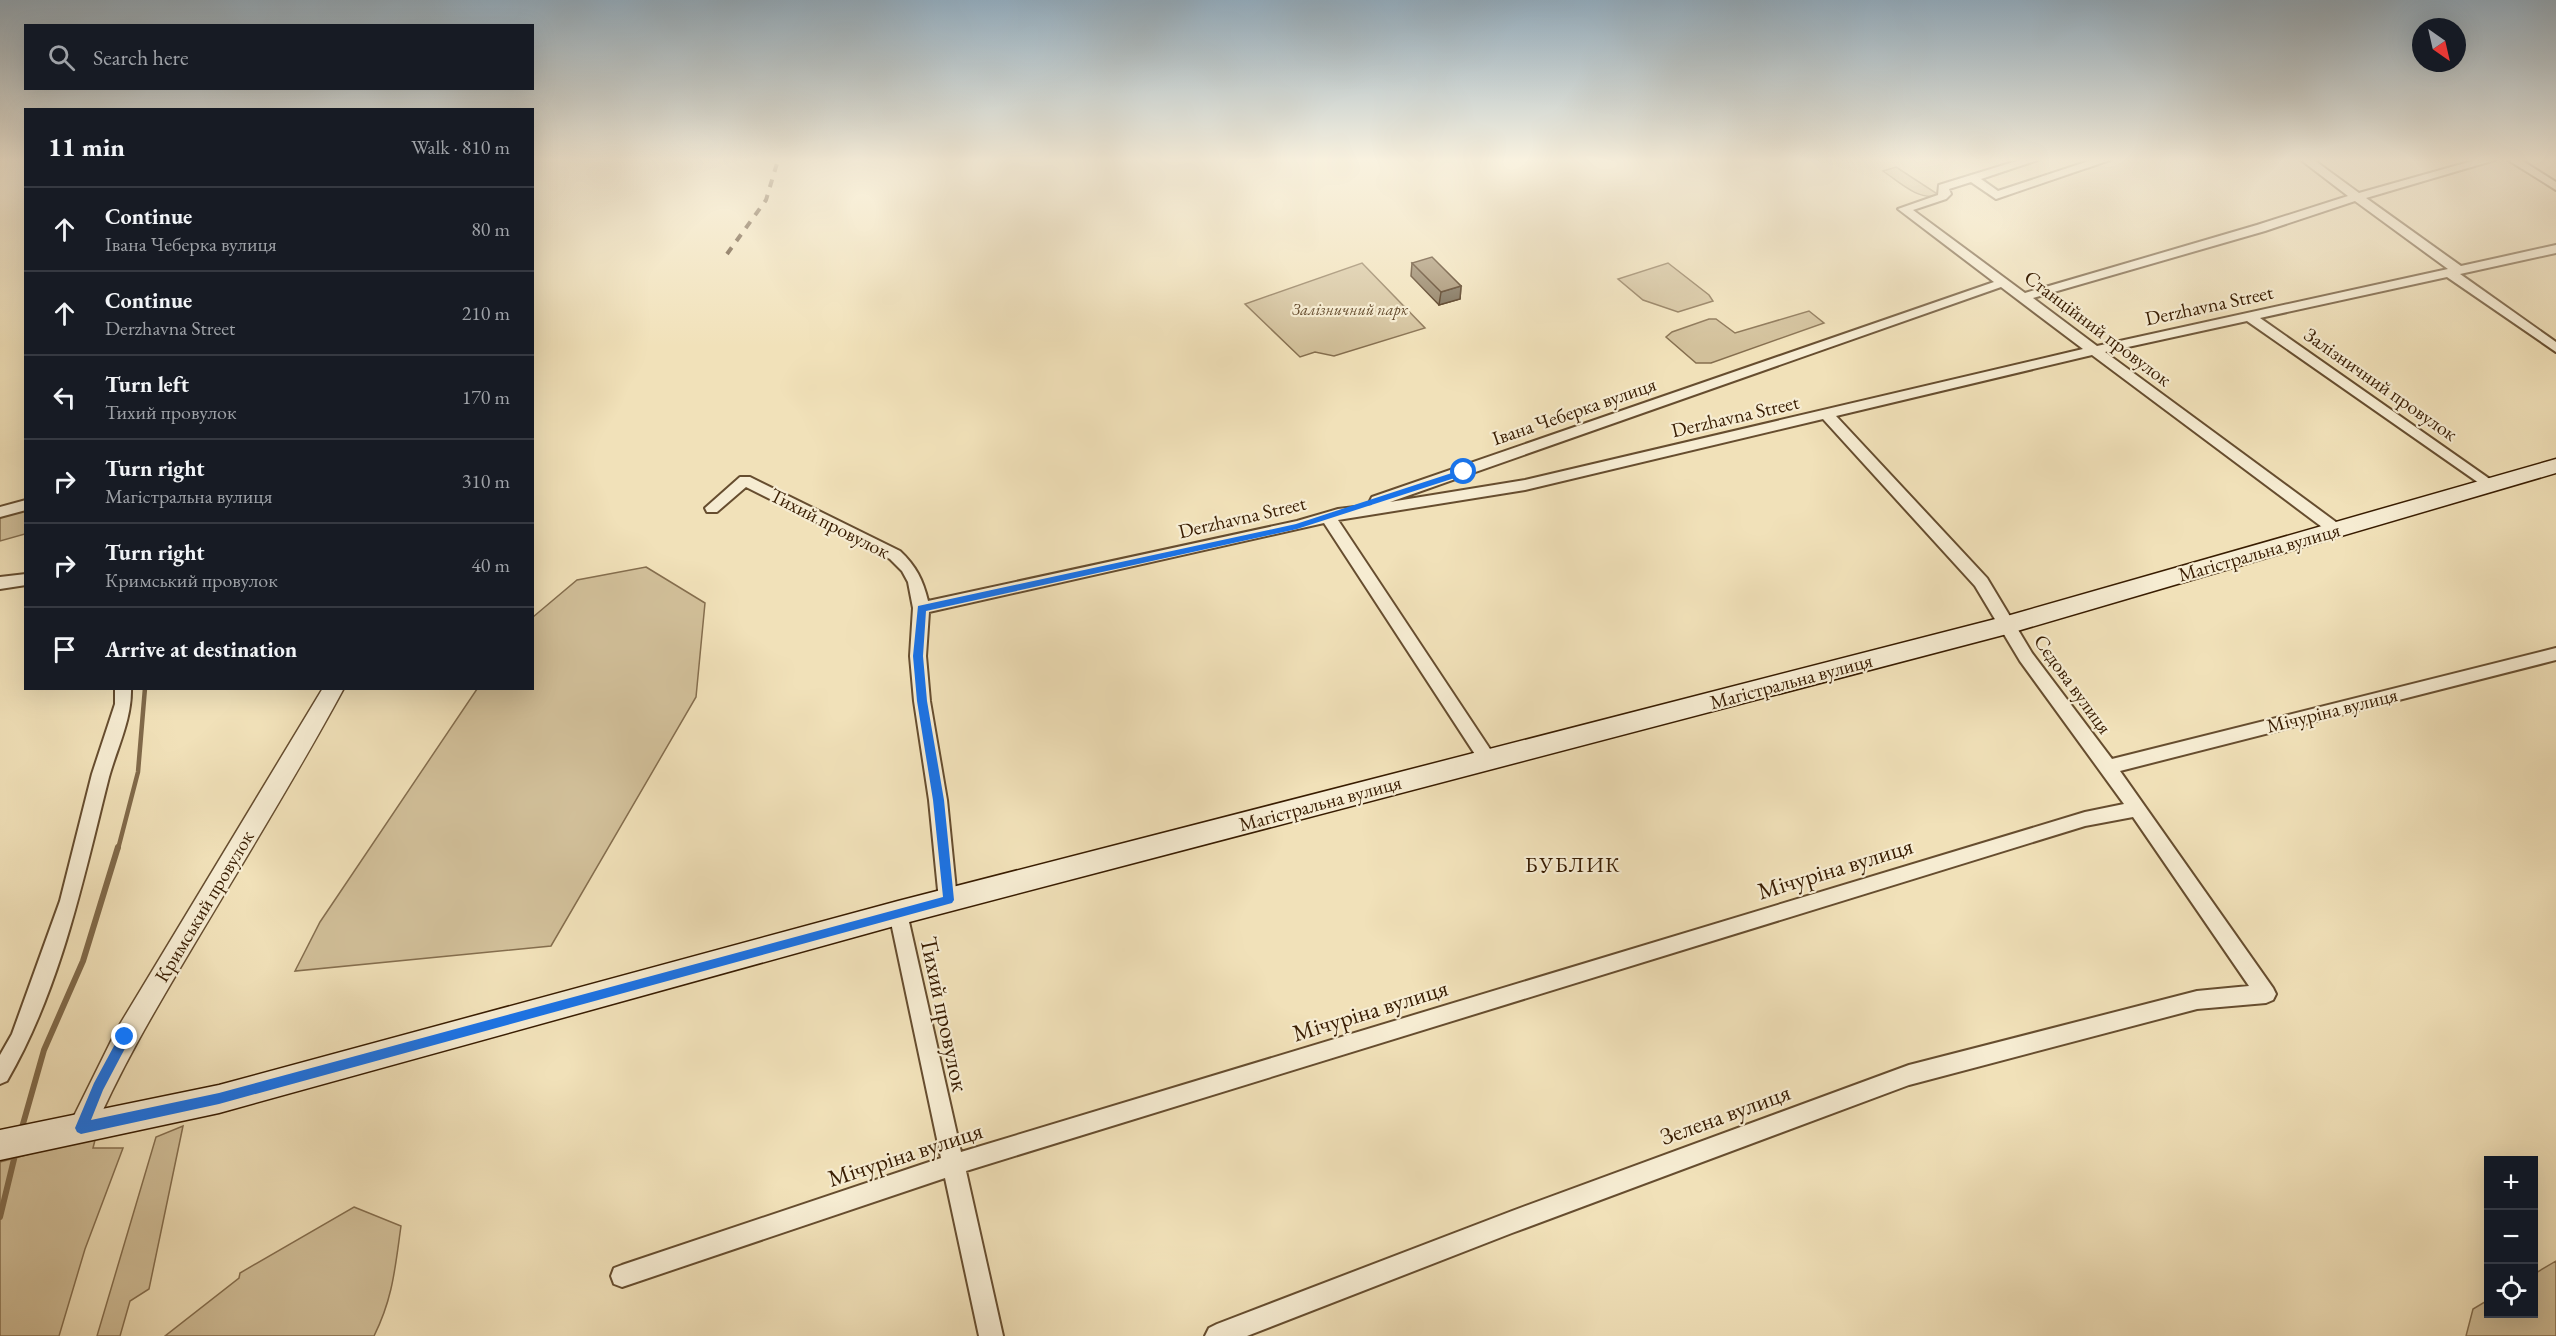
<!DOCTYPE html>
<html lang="en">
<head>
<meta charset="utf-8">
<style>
	body { margin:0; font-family:"EB Garamond",serif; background:#20242c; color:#f1f3f6 }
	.controls { position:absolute; right:18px; bottom:18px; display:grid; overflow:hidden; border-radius:0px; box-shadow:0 6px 24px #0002 }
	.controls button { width:54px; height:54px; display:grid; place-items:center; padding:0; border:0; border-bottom:2px solid #363941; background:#171b24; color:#f1f3f6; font:30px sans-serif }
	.compass { position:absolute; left:2412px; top:18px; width:54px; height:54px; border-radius:50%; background:#171b24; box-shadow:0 6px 24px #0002; rotate:146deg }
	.stop { position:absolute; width:18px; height:18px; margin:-14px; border:4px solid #1a73e8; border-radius:50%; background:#fff }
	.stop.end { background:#1a73e8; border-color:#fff; box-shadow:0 2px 6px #0008 }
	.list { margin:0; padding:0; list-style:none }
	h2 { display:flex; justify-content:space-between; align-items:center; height:78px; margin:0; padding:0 24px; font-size:26px }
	h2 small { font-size:20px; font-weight:400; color:#9ea1a6 }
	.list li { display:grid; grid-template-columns:39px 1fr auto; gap:18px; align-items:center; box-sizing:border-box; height:84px; padding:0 24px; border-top:2px solid #363941 }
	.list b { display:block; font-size:22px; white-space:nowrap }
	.list p { margin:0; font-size:20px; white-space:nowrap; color:#9ea1a6 }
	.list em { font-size:20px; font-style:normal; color:#9ea1a6 }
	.icon { flex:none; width:33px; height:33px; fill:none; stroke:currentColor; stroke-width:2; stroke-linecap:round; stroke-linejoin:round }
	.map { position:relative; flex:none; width:2556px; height:1336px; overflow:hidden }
	.search { position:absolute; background:#171b24; box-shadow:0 6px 24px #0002; left:24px; top:24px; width:510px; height:66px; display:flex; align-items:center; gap:15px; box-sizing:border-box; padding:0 21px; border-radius:0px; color:#9ea1a6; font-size:22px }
	.panel { position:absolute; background:#171b24; box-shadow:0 6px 24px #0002; left:24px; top:108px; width:510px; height:582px; border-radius:0px }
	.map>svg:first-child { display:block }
	.green { fill:#d2c09a; stroke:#856e4e; stroke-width:1.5 }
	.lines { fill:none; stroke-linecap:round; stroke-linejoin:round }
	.stream-far1 { stroke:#816a4a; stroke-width:4.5 }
	.stream { stroke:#816a4a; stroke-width:6 }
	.minor-casing { stroke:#664d2f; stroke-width:4 }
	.tertiary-casing { stroke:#664d2f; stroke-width:3 }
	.secondary-casing { stroke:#381c01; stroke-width:3 }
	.minor { fill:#f6ecd2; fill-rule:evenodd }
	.tertiary { fill:#f6ecd2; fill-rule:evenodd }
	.secondary { fill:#f6ecd2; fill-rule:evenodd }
	.rail { stroke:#381c01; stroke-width:4; stroke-dasharray:8 8; stroke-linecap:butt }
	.wall { fill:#837053; stroke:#381c01; stroke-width:1.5 }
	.shaded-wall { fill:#6a5b44; stroke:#381c01; stroke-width:1.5 }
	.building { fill:#988261; stroke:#381c01; stroke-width:1.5 }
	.route { fill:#1a73e8 }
	.labels { text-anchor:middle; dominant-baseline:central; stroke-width:4.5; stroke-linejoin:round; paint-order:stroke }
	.far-park-label { font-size:16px; font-style:italic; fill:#664d2f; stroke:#f6ecd2 }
	.street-label { font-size:20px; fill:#381c01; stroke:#f6ecd2 }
	.quarter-label { font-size:22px; letter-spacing:1.5px; fill:#381c01; stroke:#f6ecd2 }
	.near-street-label { font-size:24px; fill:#381c01; stroke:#f6ecd2 }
</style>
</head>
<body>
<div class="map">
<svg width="2556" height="1336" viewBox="0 0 2556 1336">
	<rect width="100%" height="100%" fill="#f1e1b9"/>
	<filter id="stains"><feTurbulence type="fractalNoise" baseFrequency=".00333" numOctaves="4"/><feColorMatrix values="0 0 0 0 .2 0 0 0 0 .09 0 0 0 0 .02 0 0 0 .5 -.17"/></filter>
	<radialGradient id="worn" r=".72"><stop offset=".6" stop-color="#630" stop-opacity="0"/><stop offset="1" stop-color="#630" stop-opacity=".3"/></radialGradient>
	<g class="green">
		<path d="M1896,167L1939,195C1919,202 1898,181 1883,171Z"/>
		<path d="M1362,263L1425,328L1334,356L1315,352L1300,357L1245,304Z"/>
		<path d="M1668,263L1709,295L1713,301L1678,312L1643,300L1618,279Z"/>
		<path d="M1809,311L1824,323L1711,363H1696L1666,337L1672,332L1709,319H1716L1735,333Z"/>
		<path d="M25,509V534L0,541V516Z"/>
		<path d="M646,567L705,603L696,697L551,946L295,971L320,922L477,689L532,688L533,617L577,580Z"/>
		<path d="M183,1126L149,1289L130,1301L120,1336H97L156,1137Z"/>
		<path d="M96,1136L93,1148H123L85,1249L59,1336H0V1162Z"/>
		<path d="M354,1207L401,1226C395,1268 393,1298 374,1336H165L239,1278L240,1273Z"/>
		<path d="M2556,1261V1336H2466L2473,1309L2488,1300V1314H2534V1274Z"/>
	</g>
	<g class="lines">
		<path class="stream-far1" d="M118,849L138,772L145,688"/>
		<g class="stream">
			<path d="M21,1131L44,1050L83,961L118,847"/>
			<path d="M0,1217L16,1151"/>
		</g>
		<g class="minor-casing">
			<g id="minor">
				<path d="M2020,160H2038L1981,179L1998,191L2092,160H2110L1996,199L1971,182L1949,189L1951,194L1946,199L1913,210L2025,293L2257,225L2348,196L2301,160H2314L2359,193L2476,160H2495L2366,198L2461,266L2556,245V253L2460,274L2556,342V352L2447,277L2260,318L2494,482L2496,485L2489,490L2247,321L2105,352L2340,525L2343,529L2340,533H2330L2092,355L1836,416L1987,578L2032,653L2112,759L2556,648V660L2120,771L2273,988L2276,994L2273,1000L2266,1003L2197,1009L1909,1085L1512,1233L1247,1336H1205L1209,1328L1217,1324L1512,1211L1909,1065L2197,991L2249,986L2133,817L2085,826L966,1171L1003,1336H979L945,1178L622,1287L614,1284L611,1276L614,1268L622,1265L941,1158L889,913L891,907L898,905L905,907L907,913L961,1152L2085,812L2124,804L2020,661L1975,586L1823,419L1525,490L1338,520L1494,755L1497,760L1494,765L1488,767L1482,765L1324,523L929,612L926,656L930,701L947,800L957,900L955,906L948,908L941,906L939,900L929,800L914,701L910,656L913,608L908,582L902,571L890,559L746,487L717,512H707L705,508L740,477H750L900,551C916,566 923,580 928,601L1297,521L1338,509L1372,505L1370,501L1372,497L1994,282L1898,209L1938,195L1939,185ZM2355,201L2448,269L2097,346L2033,298L2265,231ZM2001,287L2083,349L1525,480L1390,502Z"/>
				<path d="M2508,160H2521L2556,182V190Z"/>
				<path d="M26,500V510L0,517V507Z"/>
				<path d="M26,574V585L0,589V577Z"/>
				<path d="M115,688H131C132,719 117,748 109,777C83,880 61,988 7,1081L0,1084V1055L12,1034L60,901L92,774L115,704Z"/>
			</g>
		</g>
		<g class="tertiary-casing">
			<path id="tertiary" d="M323,688H344C296,777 243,862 192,948C155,1010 119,1071 91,1137L81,1141L71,1137L68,1128L117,1029Z"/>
		</g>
		<g class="secondary-casing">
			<path id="secondary" d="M2556,459V473L2007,634L898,925L219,1113L0,1160V1130L219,1085L898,901L2007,616Z"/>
		</g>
		<use href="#minor" class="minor"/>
		<use href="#tertiary" class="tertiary"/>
		<use href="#secondary" class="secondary"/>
		<path class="rail" d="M727,254L766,200L778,160"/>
	</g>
	<path class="wall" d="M1412,263L1461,286L1460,299L1439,305L1411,276Z"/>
	<path class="shaded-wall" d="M1461,286L1460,299L1439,305L1441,292Z"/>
	<path class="building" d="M1432,257L1461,286L1441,292L1412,263Z"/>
	<linearGradient id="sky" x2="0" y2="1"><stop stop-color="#92abbc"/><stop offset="0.46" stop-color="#f9f2e0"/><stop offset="1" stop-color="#f9f2e0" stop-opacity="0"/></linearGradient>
	<rect width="2556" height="347" fill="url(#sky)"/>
	<path class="route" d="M1464,469L1467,470V474L1297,529L926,611L923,656L927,701L944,800L954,900L952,903L219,1104L81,1134L77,1132L75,1128L94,1083L121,1033L125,1031L131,1037L103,1090L91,1120L219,1093L943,897L933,800L917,701L913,656L918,606L1296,524Z"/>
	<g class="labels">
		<g class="far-park-label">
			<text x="1350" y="309">Залізничний парк</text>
		</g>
		<g class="street-label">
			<text transform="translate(2209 305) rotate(-12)">Derzhavna Street</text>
			<text transform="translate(2098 328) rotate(37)">Станційний провулок</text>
			<text transform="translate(2381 384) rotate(35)">Залізничний провулок</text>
			<text transform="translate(1574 411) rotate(-19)">Івана Чеберка вулиця</text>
			<text transform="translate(1735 416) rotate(-13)">Derzhavna Street</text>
			<text transform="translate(1242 517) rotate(-13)">Derzhavna Street</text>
			<text transform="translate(830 523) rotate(27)">Тихий провулок</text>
			<text transform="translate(2259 552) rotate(-16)">Магістральна вулиця</text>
			<text transform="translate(1791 681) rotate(-15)">Магістральна вулиця</text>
			<text transform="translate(2073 684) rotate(54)">Сєдова вулиця</text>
			<text transform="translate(2332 710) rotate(-14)">Мічуріна вулиця</text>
			<text transform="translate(1320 803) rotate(-15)">Магістральна вулиця</text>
			<text transform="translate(204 906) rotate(-59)">Кримський провулок</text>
		</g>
		<g class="quarter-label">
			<text x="1573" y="864">БУБЛИК</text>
		</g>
		<g class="near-street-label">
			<text transform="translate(1835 868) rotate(-17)">Мічуріна вулиця</text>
			<text transform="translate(1370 1010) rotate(-17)">Мічуріна вулиця</text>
			<text transform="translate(945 1014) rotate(78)">Тихий провулок</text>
			<text transform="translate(1725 1114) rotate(-20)">Зелена вулиця</text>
			<text transform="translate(905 1154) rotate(-18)">Мічуріна вулиця</text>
		</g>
	</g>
	<rect width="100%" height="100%" filter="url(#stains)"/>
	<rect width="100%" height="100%" fill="url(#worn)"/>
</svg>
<div class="controls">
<button>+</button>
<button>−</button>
<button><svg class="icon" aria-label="locate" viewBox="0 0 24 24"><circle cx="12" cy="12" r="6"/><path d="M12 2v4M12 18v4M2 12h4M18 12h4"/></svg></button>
</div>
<svg class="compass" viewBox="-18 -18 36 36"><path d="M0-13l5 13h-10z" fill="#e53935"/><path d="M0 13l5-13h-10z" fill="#9ea1a6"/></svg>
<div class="stop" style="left:1464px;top:472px"></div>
<div class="stop end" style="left:125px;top:1037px"></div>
<div class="search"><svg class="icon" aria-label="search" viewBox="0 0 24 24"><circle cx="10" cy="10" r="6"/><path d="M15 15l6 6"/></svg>Search here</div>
<section class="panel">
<h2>11 min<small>Walk · 810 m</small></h2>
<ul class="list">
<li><svg class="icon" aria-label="ahead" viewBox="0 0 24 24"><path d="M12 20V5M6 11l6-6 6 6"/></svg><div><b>Continue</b><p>Івана Чеберка вулиця</p></div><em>80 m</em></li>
<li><svg class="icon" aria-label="ahead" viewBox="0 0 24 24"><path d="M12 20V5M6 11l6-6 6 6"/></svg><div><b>Continue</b><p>Derzhavna Street</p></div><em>210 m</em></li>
<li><svg class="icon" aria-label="left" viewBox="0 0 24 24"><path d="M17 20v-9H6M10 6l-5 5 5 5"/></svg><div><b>Turn left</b><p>Тихий провулок</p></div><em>170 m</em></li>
<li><svg class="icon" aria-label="right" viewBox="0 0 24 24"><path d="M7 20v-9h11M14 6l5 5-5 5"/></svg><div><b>Turn right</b><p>Магістральна вулиця</p></div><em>310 m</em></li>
<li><svg class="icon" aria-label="right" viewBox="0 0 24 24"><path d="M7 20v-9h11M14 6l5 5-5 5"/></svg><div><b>Turn right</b><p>Кримський провулок</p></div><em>40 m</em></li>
<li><svg class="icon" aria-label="arrive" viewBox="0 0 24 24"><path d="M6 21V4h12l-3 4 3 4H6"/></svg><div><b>Arrive at destination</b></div></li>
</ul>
</section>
</div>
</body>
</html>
